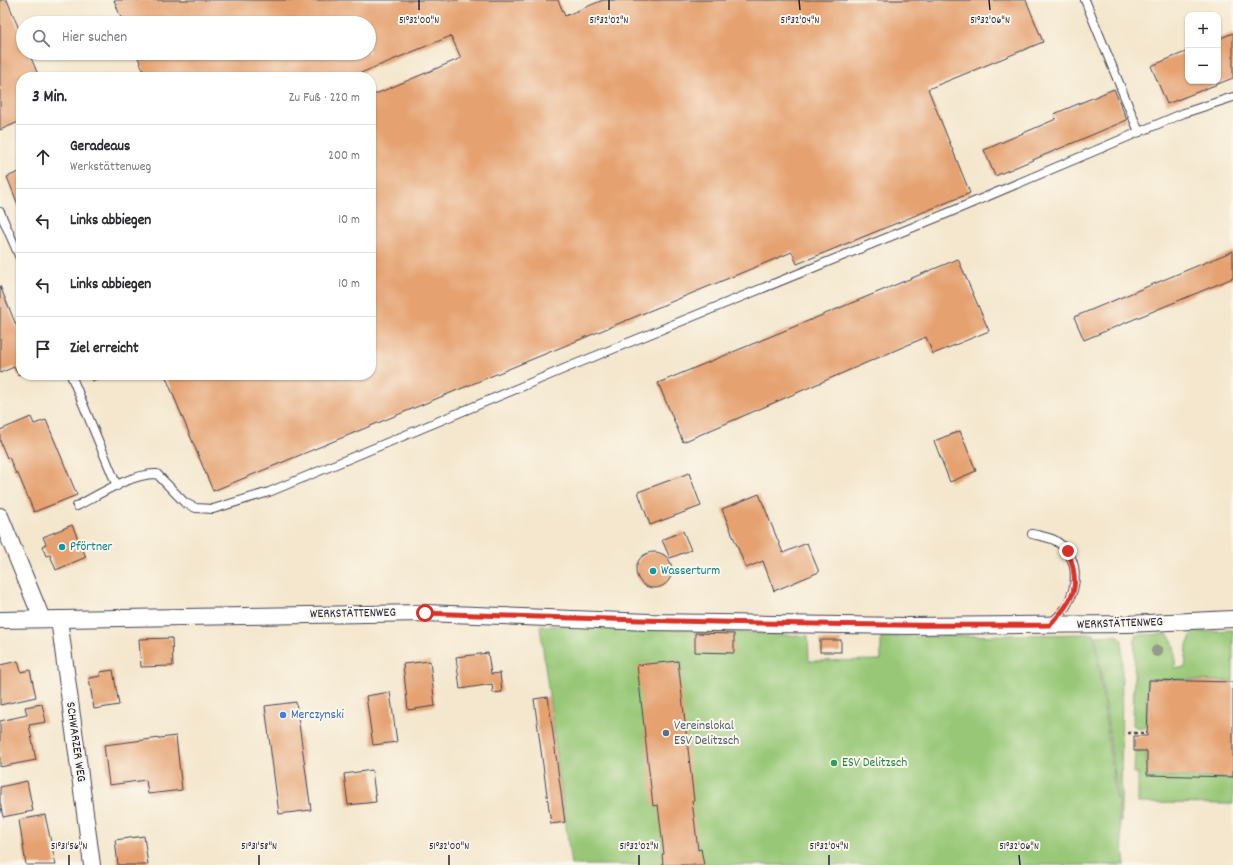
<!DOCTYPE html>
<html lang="de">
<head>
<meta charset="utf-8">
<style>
	body { margin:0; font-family:Dekko,sans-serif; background:#f2f2f3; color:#2b2b33 }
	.controls { position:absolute; right:12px; top:12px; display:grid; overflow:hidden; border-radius:8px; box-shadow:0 1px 3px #0004 }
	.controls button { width:36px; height:36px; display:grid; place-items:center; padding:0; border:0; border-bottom:1px solid #e1e1e2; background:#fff; color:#2b2b33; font:20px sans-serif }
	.stop { position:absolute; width:12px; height:12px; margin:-9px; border:3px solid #d93025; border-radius:50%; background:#fff }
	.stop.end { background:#d93025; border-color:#fff; box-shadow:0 1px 4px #0008 }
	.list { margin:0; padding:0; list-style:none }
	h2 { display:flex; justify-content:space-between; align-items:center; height:52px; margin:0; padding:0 16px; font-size:17px }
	h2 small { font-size:13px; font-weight:400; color:#7c7c81 }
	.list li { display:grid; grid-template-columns:26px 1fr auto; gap:12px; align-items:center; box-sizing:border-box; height:64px; padding:0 16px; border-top:1px solid #e1e1e2 }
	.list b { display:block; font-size:15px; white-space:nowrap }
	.list p { margin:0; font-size:13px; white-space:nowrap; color:#7c7c81 }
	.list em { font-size:13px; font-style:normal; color:#7c7c81 }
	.icon { flex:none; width:22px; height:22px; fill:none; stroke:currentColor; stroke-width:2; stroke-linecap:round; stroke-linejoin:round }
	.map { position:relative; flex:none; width:1233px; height:865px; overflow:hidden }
	.search { position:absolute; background:#fff; box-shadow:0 1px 3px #0004; left:16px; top:16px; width:360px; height:44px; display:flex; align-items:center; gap:10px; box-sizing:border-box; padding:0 14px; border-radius:22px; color:#7c7c81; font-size:15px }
	.panel { position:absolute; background:#fff; box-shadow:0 1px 3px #0004; left:16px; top:72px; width:360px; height:308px; border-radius:16px }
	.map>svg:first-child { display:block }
	.green { fill:#98c877; stroke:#5d7559 }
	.building { fill:#e5a170 }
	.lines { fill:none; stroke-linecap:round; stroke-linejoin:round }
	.lane-casing { stroke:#424051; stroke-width:10 }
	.street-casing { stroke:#424051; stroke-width:18 }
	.path { stroke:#424051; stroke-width:2.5; stroke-dasharray:3 3; stroke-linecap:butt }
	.lane { stroke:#fff; stroke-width:8 }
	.street { stroke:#fff; stroke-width:16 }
	.tree { fill:#979b89 }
	.route { stroke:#d93025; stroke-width:5 }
	.ticks { fill:none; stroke:#22223b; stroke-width:1.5 }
	.culture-dot { fill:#0f9aa8; stroke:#fbf7ec; stroke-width:1.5 }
	.shop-dot { fill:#3f7fe0; stroke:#fbf7ec; stroke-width:1.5 }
	.service-dot { fill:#5c6f8a; stroke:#fbf7ec; stroke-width:1.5 }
	.leisure-dot { fill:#2e9e5b; stroke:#fbf7ec; stroke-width:1.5 }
	.labels { text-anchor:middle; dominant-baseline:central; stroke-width:4; stroke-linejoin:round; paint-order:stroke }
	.culture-label { font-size:13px; fill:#0d838f; stroke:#fbf7ec; text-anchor:start }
	.street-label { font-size:13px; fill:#22223b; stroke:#fbf7ec }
	.shop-label { font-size:13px; fill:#366cbe; stroke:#fbf7ec; text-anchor:start }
	.service-label { font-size:13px; fill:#4e5e75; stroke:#fbf7ec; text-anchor:start }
	.leisure-label { font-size:13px; fill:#27864d; stroke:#fbf7ec; text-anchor:start }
	.ticks-label { font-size:10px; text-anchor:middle; fill:#22223b; stroke:#fbf7ec; stroke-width:4; stroke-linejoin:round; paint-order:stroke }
</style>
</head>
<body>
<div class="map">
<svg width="1233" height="865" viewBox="0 0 1233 865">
	<rect width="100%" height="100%" fill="#fbf7ec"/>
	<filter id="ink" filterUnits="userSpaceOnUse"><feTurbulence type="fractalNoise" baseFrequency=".025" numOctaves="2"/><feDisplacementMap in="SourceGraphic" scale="8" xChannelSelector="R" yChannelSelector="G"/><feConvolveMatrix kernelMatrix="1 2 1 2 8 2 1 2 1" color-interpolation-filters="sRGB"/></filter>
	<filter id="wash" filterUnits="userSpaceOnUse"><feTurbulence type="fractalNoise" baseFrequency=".012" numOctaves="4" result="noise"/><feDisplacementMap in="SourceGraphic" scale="16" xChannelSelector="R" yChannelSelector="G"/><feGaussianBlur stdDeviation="0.9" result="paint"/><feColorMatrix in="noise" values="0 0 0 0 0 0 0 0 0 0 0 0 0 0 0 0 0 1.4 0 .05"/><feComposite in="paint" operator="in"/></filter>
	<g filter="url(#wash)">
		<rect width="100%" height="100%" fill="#f4e7ce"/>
		<g class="green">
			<path d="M540,626H627L808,636L809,661L881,660V637L1094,634L1125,865H571Z"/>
			<path d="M1233,630V681L1148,679L1146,728L1136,727L1133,725L1135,635L1167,634C1177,643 1175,655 1175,668H1185L1187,645L1193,632Z"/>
			<path d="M1118,635L1122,641L1121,822L1096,636Z"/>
			<path d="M1135,752H1146L1147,776L1233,778V804L1138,803V773H1134Z"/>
		</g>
		<g id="blocks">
			<g class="building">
				<path d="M0,0H7L23,39V53H29L39,77H21V121L0,130Z"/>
				<path d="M114,0H558L565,16L603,0H1026L1043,42L928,89L970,193L797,264L792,252L213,491L165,375H371V96L461,58L451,36L351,77H146L136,53H369V23H123Z"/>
				<path d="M1233,33V78L1167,104L1151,66L1188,51V81H1218V39Z"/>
				<path d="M1114,89L1127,120L995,176L984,150L1056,119L1054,114Z"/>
				<path d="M21,171V212L7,177Z"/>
				<path d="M1233,251V278L1084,340L1074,317Z"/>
				<path d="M958,259L989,331L933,354L926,337L683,442L658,383Z"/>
				<path d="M0,286L21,337V374L18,375L14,367L0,373Z"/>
				<path d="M89,375H107L92,381Z"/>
				<path d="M31,417L34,424L46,420L77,495L34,512L18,474H16L9,457L7,458L0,441V430Z"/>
				<path d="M960,431L976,471L950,482L934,441Z"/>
				<path d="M689,473L701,506L650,525L638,492Z"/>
				<path d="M759,494L783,553L807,543L819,572L774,591L763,561L746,568L722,509Z"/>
				<path d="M72,525L86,557L56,570L50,555L46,556L42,546L46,544L43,537Z"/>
				<path d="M683,531L691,550L670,558L662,540Z"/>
				<circle cx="654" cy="570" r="18"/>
				<path d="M695,633L734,634V653L695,652Z"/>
				<path d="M172,638L173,666L141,667L139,639Z"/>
				<rect x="820" y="640" width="21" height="12"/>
				<path d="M488,653L491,674L500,673L502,692L493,693L492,684L460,689L456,657Z"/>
				<path d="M18,661L21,672L30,670L36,697L0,705V665Z"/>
				<path d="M430,661L435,706L408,710L403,664Z"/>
				<path d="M678,661L694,801H692L698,850L701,849L704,865H663L662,854H664L658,805L653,806L637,665Z"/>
				<path d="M113,670L119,705L94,709L89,678L101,676L100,672Z"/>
				<path d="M1149,680L1233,682V777L1147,775V751H1134V736H1147Z"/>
				<path d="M390,692L397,742L373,745L366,696Z"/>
				<path d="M548,697L565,822L551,824L534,699Z"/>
				<path d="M296,702L311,810L279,814L265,706Z"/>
				<path d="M42,704L46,722L29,725L36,760L0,767V721L27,715L25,707Z"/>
				<path d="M176,736L182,790L148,794L146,780L109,785L104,745Z"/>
				<path d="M372,770L376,802L348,805L344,774Z"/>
				<path d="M27,781L33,811L3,817L0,802V787Z"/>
				<path d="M45,815L56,865H26L19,820Z"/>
				<path d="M144,836L148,865H118L115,840Z"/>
			</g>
		</g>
	</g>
	<g filter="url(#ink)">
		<use href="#blocks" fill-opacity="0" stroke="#424051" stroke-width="1"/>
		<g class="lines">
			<g class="lane-casing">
				<g id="lane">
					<path d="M1085,0L1139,132"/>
					<path d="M0,212L21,260"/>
					<path d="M71,375L117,486"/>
					<path d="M77,506C98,495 132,473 157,474L185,503L196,508L213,509L269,492L571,366L948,213L1184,113L1233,97"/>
					<path d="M1032,534C1040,536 1050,537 1056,541C1080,557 1079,586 1065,608C1062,614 1055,619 1050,624"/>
				</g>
			</g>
			<g class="street-casing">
				<g id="street">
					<path d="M0,516L42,619"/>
					<path d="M59,619L92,865"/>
					<path d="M0,620L425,613L649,622L906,626L1127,624L1233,619"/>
				</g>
			</g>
			<path class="path" d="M1128,733H1147"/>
			<use href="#lane" class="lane"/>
			<use href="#street" class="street"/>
		</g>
		<circle class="tree" cx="1157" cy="651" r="6"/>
	</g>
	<g class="lines" filter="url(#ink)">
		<path class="route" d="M425,613C633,621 841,627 1050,625C1075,599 1081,586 1068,551"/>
	</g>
	<path class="ticks" d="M419,0V10M609,0V10M799,0L800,10M989,0L990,10M69,855V865M259,855V865M449,855V865M639,855V865M829,855V865M1019,855L1020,865"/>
	<g class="culture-dot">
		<circle cx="62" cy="547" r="4"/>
		<circle cx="653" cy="571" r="4"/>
	</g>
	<circle class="shop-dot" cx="283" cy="715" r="4"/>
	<circle class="service-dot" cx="666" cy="733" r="4"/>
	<circle class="leisure-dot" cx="834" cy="763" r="4"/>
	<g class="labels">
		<g class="culture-label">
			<text x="70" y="547">Pförtner</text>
			<text x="661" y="571">Wasserturm</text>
		</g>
		<g class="street-label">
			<text transform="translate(353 614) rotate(-1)">WERKSTÄTTENWEG</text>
			<text transform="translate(1120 624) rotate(-2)">WERKSTÄTTENWEG</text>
			<text transform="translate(75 742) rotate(82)">SCHWARZER WEG</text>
		</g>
		<g class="shop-label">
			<text x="291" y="715">Merczynski</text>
		</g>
		<g class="service-label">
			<text x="674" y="726">Vereinslokal<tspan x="674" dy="15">ESV Delitzsch</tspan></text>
		</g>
		<g class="leisure-label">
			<text x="842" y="763">ESV Delitzsch</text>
		</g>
	</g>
	<g class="ticks-label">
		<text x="419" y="23">51°32'00"N</text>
		<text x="609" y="23">51°32'02"N</text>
		<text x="800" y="23">51°32'04"N</text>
		<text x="990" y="23">51°32'06"N</text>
		<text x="69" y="849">51°31'56"N</text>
		<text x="259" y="849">51°31'58"N</text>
		<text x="449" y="849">51°32'00"N</text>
		<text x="639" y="849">51°32'02"N</text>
		<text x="829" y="849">51°32'04"N</text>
		<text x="1019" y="849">51°32'06"N</text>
	</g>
</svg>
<div class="controls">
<button>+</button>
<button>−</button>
</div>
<div class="stop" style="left:425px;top:613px"></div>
<div class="stop end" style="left:1068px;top:551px"></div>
<div class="search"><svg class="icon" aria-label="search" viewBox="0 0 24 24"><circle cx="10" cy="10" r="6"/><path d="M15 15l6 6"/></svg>Hier suchen</div>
<section class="panel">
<h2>3 Min.<small>Zu Fuß · 220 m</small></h2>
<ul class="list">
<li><svg class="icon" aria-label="ahead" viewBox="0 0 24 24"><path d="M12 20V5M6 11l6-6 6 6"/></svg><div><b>Geradeaus</b><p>Werkstättenweg</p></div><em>200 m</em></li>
<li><svg class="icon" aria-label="left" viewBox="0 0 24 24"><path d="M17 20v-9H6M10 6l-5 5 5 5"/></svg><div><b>Links abbiegen</b></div><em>10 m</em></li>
<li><svg class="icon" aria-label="left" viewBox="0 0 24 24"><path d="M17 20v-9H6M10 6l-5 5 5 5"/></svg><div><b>Links abbiegen</b></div><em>10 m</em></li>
<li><svg class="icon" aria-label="arrive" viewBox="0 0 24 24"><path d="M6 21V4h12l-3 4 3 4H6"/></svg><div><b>Ziel erreicht</b></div></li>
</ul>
</section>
</div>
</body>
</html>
